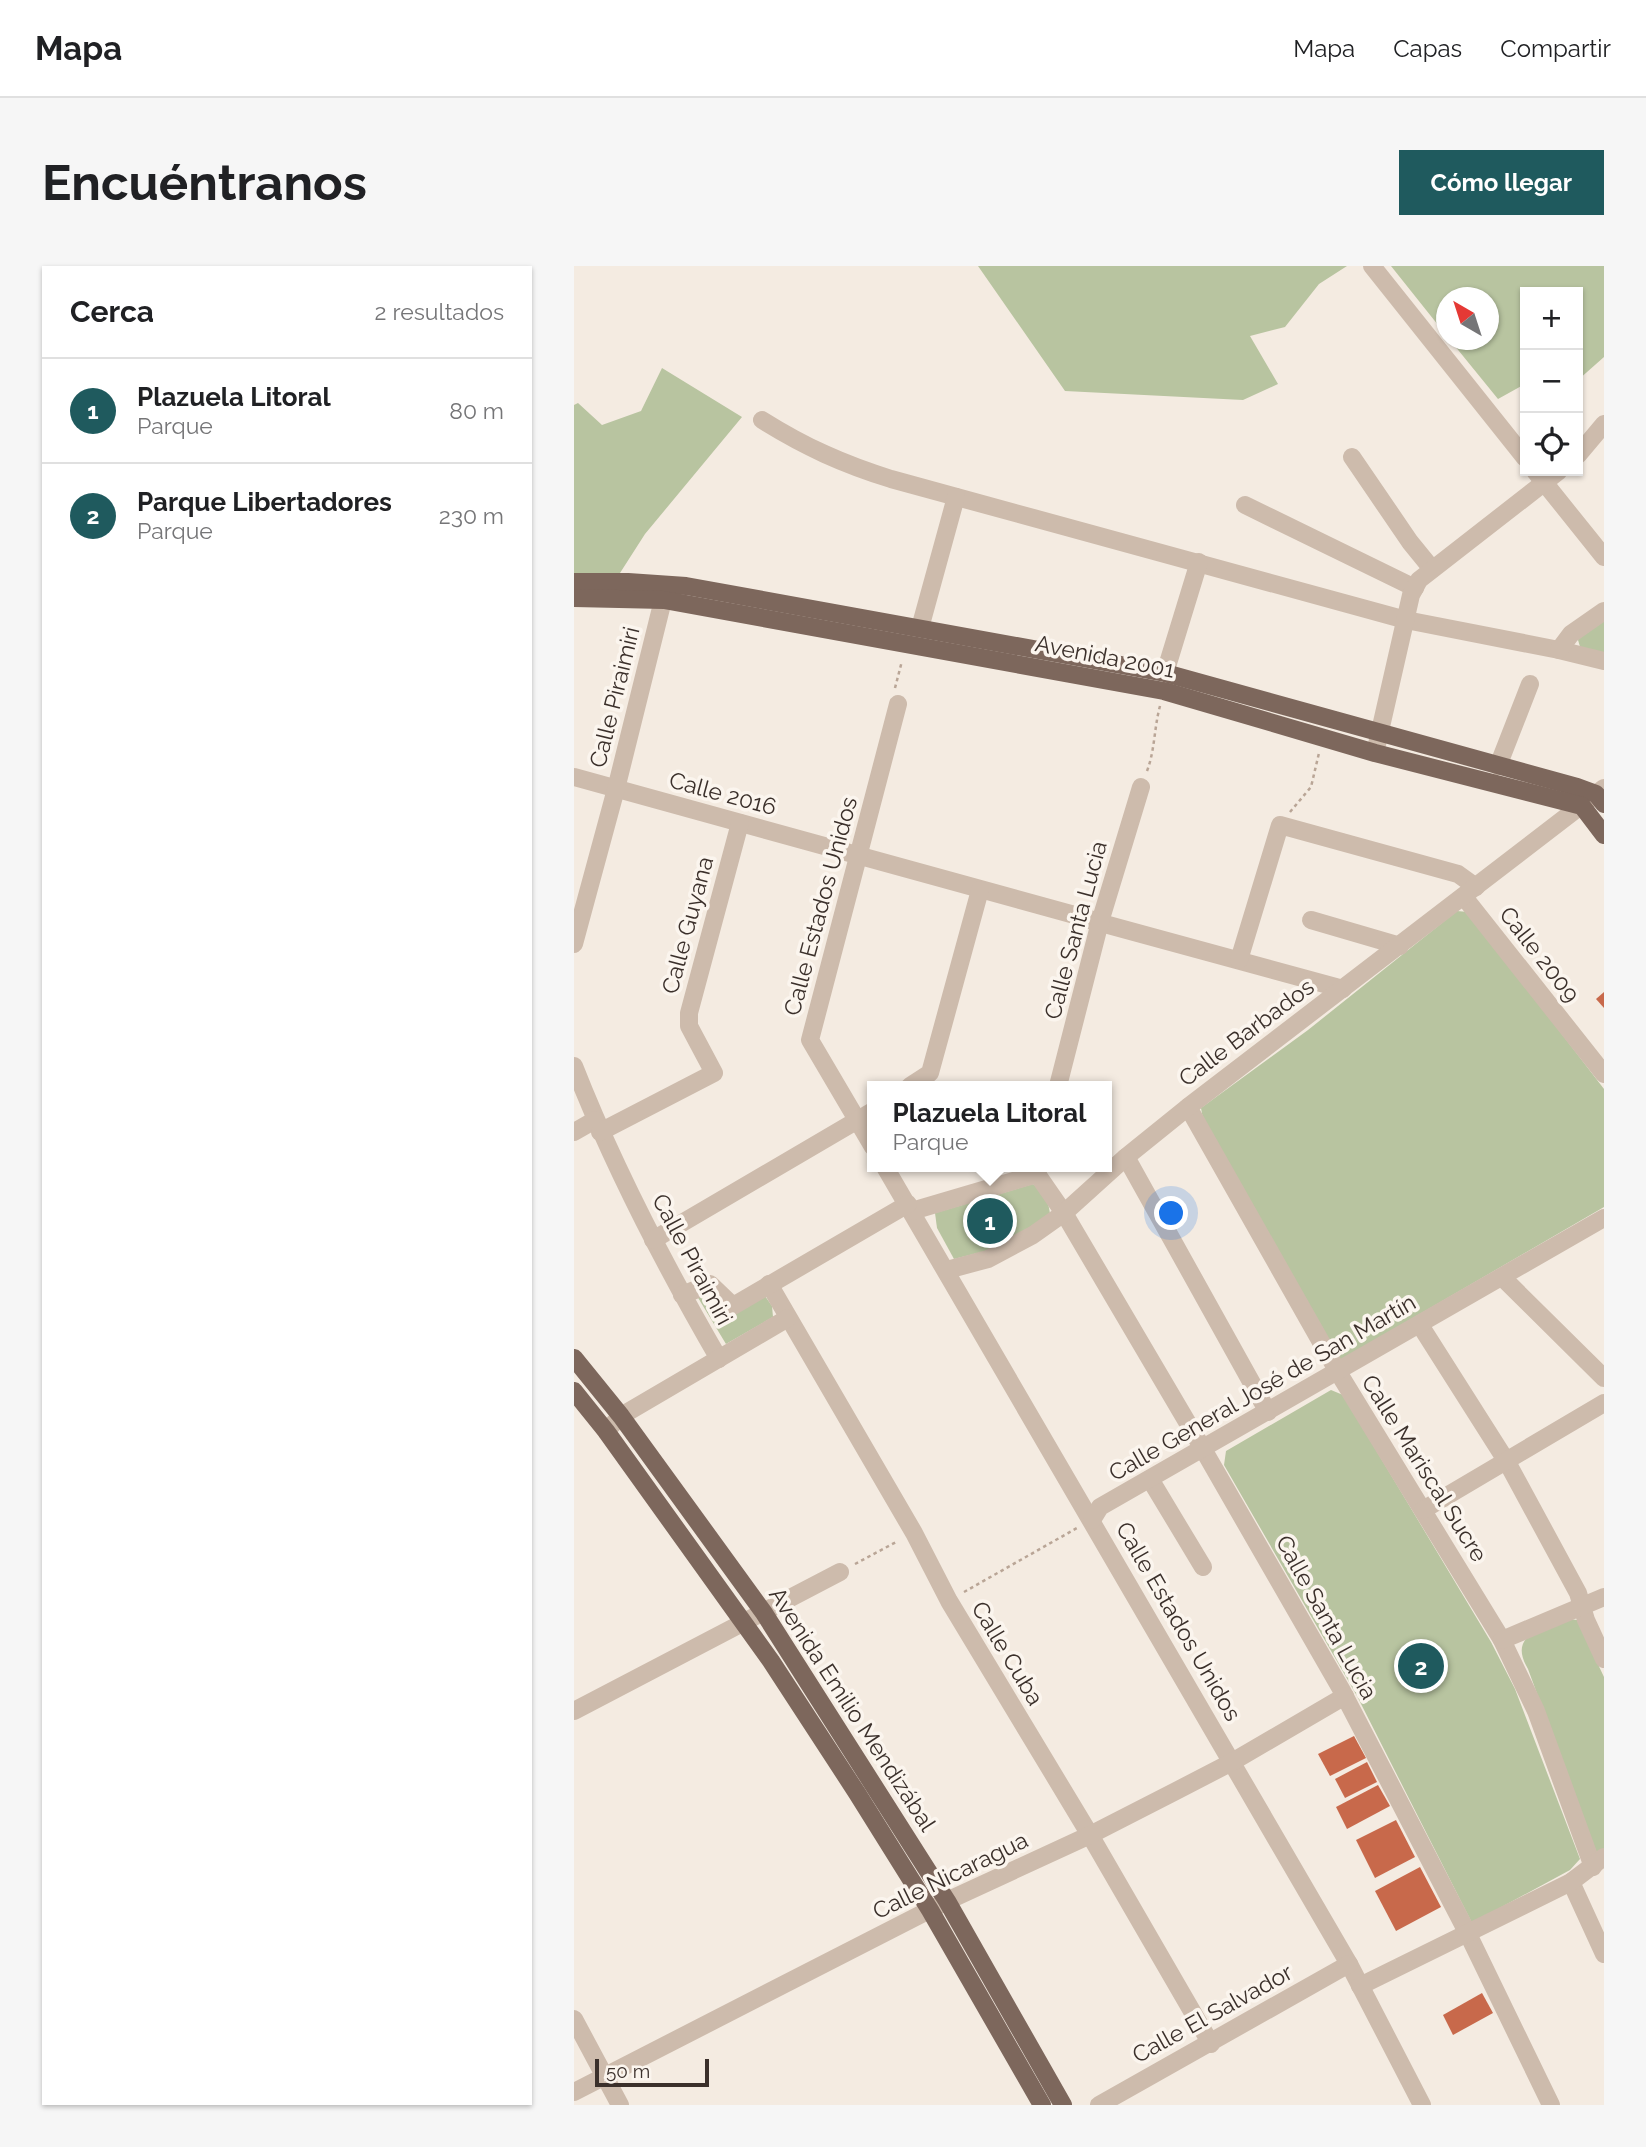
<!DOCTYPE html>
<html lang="es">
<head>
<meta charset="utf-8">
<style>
	body { margin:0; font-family:Raleway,sans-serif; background:#f6f6f6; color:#202124 }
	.controls { position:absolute; right:21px; top:21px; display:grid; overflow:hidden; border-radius:0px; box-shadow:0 2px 5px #0004 }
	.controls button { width:63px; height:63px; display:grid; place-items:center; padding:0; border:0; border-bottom:2px solid #e0e0e0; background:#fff; color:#202124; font:35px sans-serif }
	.compass { position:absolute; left:862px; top:21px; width:63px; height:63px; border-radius:50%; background:#fff; box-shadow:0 2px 5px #0004; rotate:321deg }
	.scale { position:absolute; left:21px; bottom:18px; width:114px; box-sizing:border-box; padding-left:7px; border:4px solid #3b302b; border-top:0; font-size:19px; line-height:24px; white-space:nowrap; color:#3b302b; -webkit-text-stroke:5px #fbf5ee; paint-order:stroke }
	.you { position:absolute; left:598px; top:948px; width:24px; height:24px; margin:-18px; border:5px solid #fff; border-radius:50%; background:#1a73e8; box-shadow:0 0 0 10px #1a73e833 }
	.badge { display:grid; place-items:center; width:46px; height:46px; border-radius:50%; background:#1f5a5e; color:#fff; font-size:23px; font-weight:700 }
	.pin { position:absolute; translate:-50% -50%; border:4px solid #fff; box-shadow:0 2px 7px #0006 }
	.popup { position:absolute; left:293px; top:815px; width:245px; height:91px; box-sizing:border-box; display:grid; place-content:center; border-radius:0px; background:#fff; filter:drop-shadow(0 2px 5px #0005); font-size:23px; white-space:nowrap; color:#757577 }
	.popup b { font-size:26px; color:#202124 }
	.popup::after { content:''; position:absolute; left:50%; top:100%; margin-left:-14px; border:14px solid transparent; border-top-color:#fff }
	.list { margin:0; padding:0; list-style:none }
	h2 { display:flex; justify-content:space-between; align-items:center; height:91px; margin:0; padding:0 28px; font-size:30px }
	h2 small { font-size:23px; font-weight:400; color:#757577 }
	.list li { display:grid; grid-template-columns:46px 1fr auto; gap:21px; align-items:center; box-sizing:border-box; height:105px; padding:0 28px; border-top:2px solid #e0e0e0 }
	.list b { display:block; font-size:26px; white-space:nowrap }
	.list p { margin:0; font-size:23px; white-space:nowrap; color:#757577 }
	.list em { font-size:23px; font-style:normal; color:#757577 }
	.icon { flex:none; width:38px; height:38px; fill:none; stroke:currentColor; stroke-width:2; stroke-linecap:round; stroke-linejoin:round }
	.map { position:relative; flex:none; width:1030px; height:1839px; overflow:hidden; border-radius:0px }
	header { display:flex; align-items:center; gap:42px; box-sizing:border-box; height:98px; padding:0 35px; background:#fff; border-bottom:2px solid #e0e0e0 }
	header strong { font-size:33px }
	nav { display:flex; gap:38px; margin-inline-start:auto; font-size:24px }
	.intro { display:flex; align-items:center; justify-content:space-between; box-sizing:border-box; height:168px; padding:0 42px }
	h1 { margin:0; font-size:49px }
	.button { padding:18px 32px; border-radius:0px; background:#1f5a5e; color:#fff; font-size:24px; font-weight:700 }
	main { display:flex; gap:42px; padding:0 42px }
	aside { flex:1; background:#fff; border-radius:0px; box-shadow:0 2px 5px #0004 }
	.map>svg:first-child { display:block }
	.green { fill:#b8c4a0 }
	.building { fill:#c8694b }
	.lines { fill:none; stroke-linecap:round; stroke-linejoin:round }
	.path { stroke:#b9a596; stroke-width:2.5; stroke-dasharray:3.5 3.5; stroke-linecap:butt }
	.minor { stroke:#cdbbac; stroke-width:18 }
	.major { stroke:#7d675c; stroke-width:18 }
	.labels { text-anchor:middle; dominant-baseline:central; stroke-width:7; stroke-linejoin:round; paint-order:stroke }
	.street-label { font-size:23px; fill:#3b302b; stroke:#fbf5ee }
</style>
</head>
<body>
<header>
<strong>Mapa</strong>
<nav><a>Mapa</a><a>Capas</a><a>Compartir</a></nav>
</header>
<div class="intro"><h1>Encuéntranos</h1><a class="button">Cómo llegar</a></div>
<main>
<aside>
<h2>Cerca<small>2 resultados</small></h2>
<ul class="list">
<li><span class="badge">1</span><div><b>Plazuela Litoral</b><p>Parque</p></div><em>80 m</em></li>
<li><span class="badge">2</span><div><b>Parque Libertadores</b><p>Parque</p></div><em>230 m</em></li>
</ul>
</aside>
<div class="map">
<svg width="1030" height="1839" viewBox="0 0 1030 1839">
	<rect width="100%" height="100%" fill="#f4ebe1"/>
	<g class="green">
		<path d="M404,0H773L745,18L711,61L676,70L704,118L669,134L491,125Z"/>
		<path d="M817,0H1030V91L1004,114V26H951V118L924,133L876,74H914V32H872V69Z"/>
		<path d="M88,102L168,151L71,268L46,307L0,308V139L4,137L28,159L67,145Z"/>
		<path d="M1030,351V390L1007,384L1004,374L1007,368Z"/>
		<path d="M883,645L894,646L1030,823V941L765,1095L629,853L627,842L734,764Z"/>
		<path d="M459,918C469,924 476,938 476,950L428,981L380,993L363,962L361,947Z"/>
		<path d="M135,1024L153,1046L191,1030L198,1040L199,1051L152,1078L123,1030Z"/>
		<path d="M757,1124L769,1129L917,1376L941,1423L1006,1593L996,1604L898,1657L783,1430L650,1199L652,1185Z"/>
		<path d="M996,1353L1003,1354L1030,1411V1585L1026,1588L1018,1584L1011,1559L954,1403C933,1368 969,1363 996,1353Z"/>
	</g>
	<g class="building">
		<path d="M1030,726V742L1022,733Z"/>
		<path d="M780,1470L792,1492L756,1510L744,1488Z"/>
		<path d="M793,1496L803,1516L771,1532L761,1513Z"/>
		<path d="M804,1519L816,1540L773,1563L762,1541Z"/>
		<path d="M822,1554L841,1591L801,1612L782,1574Z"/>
		<path d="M846,1601L867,1641L822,1665L801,1625Z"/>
		<path d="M908,1727L919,1747L879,1769L869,1749Z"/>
	</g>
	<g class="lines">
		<g class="path">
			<path d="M321,422L328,395"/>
			<path d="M573,505C581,484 580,462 586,440"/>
			<path d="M716,546L737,521L745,487"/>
			<path d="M281,1298L324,1275"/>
			<path d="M390,1326L503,1262"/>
		</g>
		<g class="minor">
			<path d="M798,0L951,192"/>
			<path d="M188,154C231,181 269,198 317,213L832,354L985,384L1030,395"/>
			<path d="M1004,189L1030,158"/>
			<path d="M778,191L836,276L858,303"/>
			<path d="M961,205L1030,291"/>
			<path d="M671,239L841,322"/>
			<path d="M346,362L382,231"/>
			<path d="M985,384L997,368L1030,345"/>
			<path d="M591,407L625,296"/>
			<path d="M801,487L837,329L845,314L985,205"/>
			<path d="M924,500L956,418"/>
			<path d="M0,511L526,656"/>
			<path d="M890,631L1030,808"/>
			<path d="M516,654L769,723"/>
			<path d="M737,654L826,680"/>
			<path d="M0,678L42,523L92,322"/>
			<path d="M665,694L706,559L884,608L902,621"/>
			<path d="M0,800C40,902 90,998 145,1093"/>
			<path d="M336,820L356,807L406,624"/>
			<path d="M484,820L526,656L567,521"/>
			<path d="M614,841L764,1106L928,1374L962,1445L1019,1601"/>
			<path d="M0,866L21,854"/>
			<path d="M26,866L140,807L115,760V747L166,557"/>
			<path d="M299,881L236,774L324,438"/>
			<path d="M552,891L694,1146"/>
			<path d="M311,901L775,1698L848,1839"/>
			<path d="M465,901L463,908L490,947L629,1183L767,1423L894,1668L977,1839"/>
			<path d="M338,945L463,908"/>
			<path d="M79,974L299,845"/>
			<path d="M373,1004L414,993L459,969L490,947L552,891L614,841L1030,522"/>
			<path d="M929,1012L1030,1112"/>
			<path d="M195,1018L340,1267L375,1335L516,1569L637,1778"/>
			<path d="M108,1029L136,1018L159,1040L334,938"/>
			<path d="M846,1059L933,1196L1004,1327L1012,1354L1030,1393"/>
			<path d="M32,1165L47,1150L214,1052"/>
			<path d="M576,1213L629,1301"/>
			<path d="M849,1244L1030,1137"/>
			<path d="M518,1254L526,1241L1030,952"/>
			<path d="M928,1374L1030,1331"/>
			<path d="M0,1445L266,1306"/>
			<path d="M997,1616L1030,1688"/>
			<path d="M786,1720L997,1616L1030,1591"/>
			<path d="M0,1753L46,1839"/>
			<path d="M0,1826L373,1635L516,1569L602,1525L658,1496L771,1430"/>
			<path d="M525,1839L775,1698"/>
		</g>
		<g class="major">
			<path d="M0,316H54L112,320L591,407L1003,521L1022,528L1030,538"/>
			<path d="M0,332L90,334L590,425L801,487L1008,540L1030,569"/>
			<path d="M0,1092L47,1150L190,1347L373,1635L489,1839"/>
			<path d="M0,1125L32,1165L197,1395L283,1527L356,1644L468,1839"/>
		</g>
	</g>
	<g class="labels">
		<g class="street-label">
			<text transform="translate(531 390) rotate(11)">Avenida 2001</text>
			<text transform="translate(40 431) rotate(-76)">Calle Piraimiri</text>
			<text transform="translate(149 527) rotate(15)">Calle 2016</text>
			<text transform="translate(246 640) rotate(-75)">Calle Estados Unidos</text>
			<text transform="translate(113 659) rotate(-75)">Calle Guyana</text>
			<text transform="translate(501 664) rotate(-75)">Calle Santa Lucia</text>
			<text transform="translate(966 688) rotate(52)">Calle 2009</text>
			<text transform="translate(672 766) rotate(-37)">Calle Barbados</text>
			<text transform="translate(119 993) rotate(62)">Calle Piraimiri</text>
			<text transform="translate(688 1121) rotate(-30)">Calle General José de San Martín</text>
			<text transform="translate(851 1202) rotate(58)">Calle Mariscal Sucre</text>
			<text transform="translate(753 1351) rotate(61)">Calle Santa Lucia</text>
			<text transform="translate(605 1355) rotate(60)">Calle Estados Unidos</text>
			<text transform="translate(434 1387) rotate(59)">Calle Cuba</text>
			<text transform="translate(279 1443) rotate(57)">Avenida Emilio Mendizábal</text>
			<text transform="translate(376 1609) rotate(-26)">Calle Nicaragua</text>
			<text transform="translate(638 1747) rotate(-29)">Calle El Salvador</text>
		</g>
	</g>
</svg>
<div class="controls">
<button>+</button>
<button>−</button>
<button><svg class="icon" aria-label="locate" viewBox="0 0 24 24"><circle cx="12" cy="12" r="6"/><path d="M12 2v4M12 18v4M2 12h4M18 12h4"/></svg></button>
</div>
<svg class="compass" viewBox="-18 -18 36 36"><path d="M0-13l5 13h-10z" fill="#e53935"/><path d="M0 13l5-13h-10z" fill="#757577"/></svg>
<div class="scale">50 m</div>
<div class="you"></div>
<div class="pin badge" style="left:416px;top:955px">1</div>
<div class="popup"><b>Plazuela Litoral</b>Parque</div>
<div class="pin badge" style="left:847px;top:1400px">2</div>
</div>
</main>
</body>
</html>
